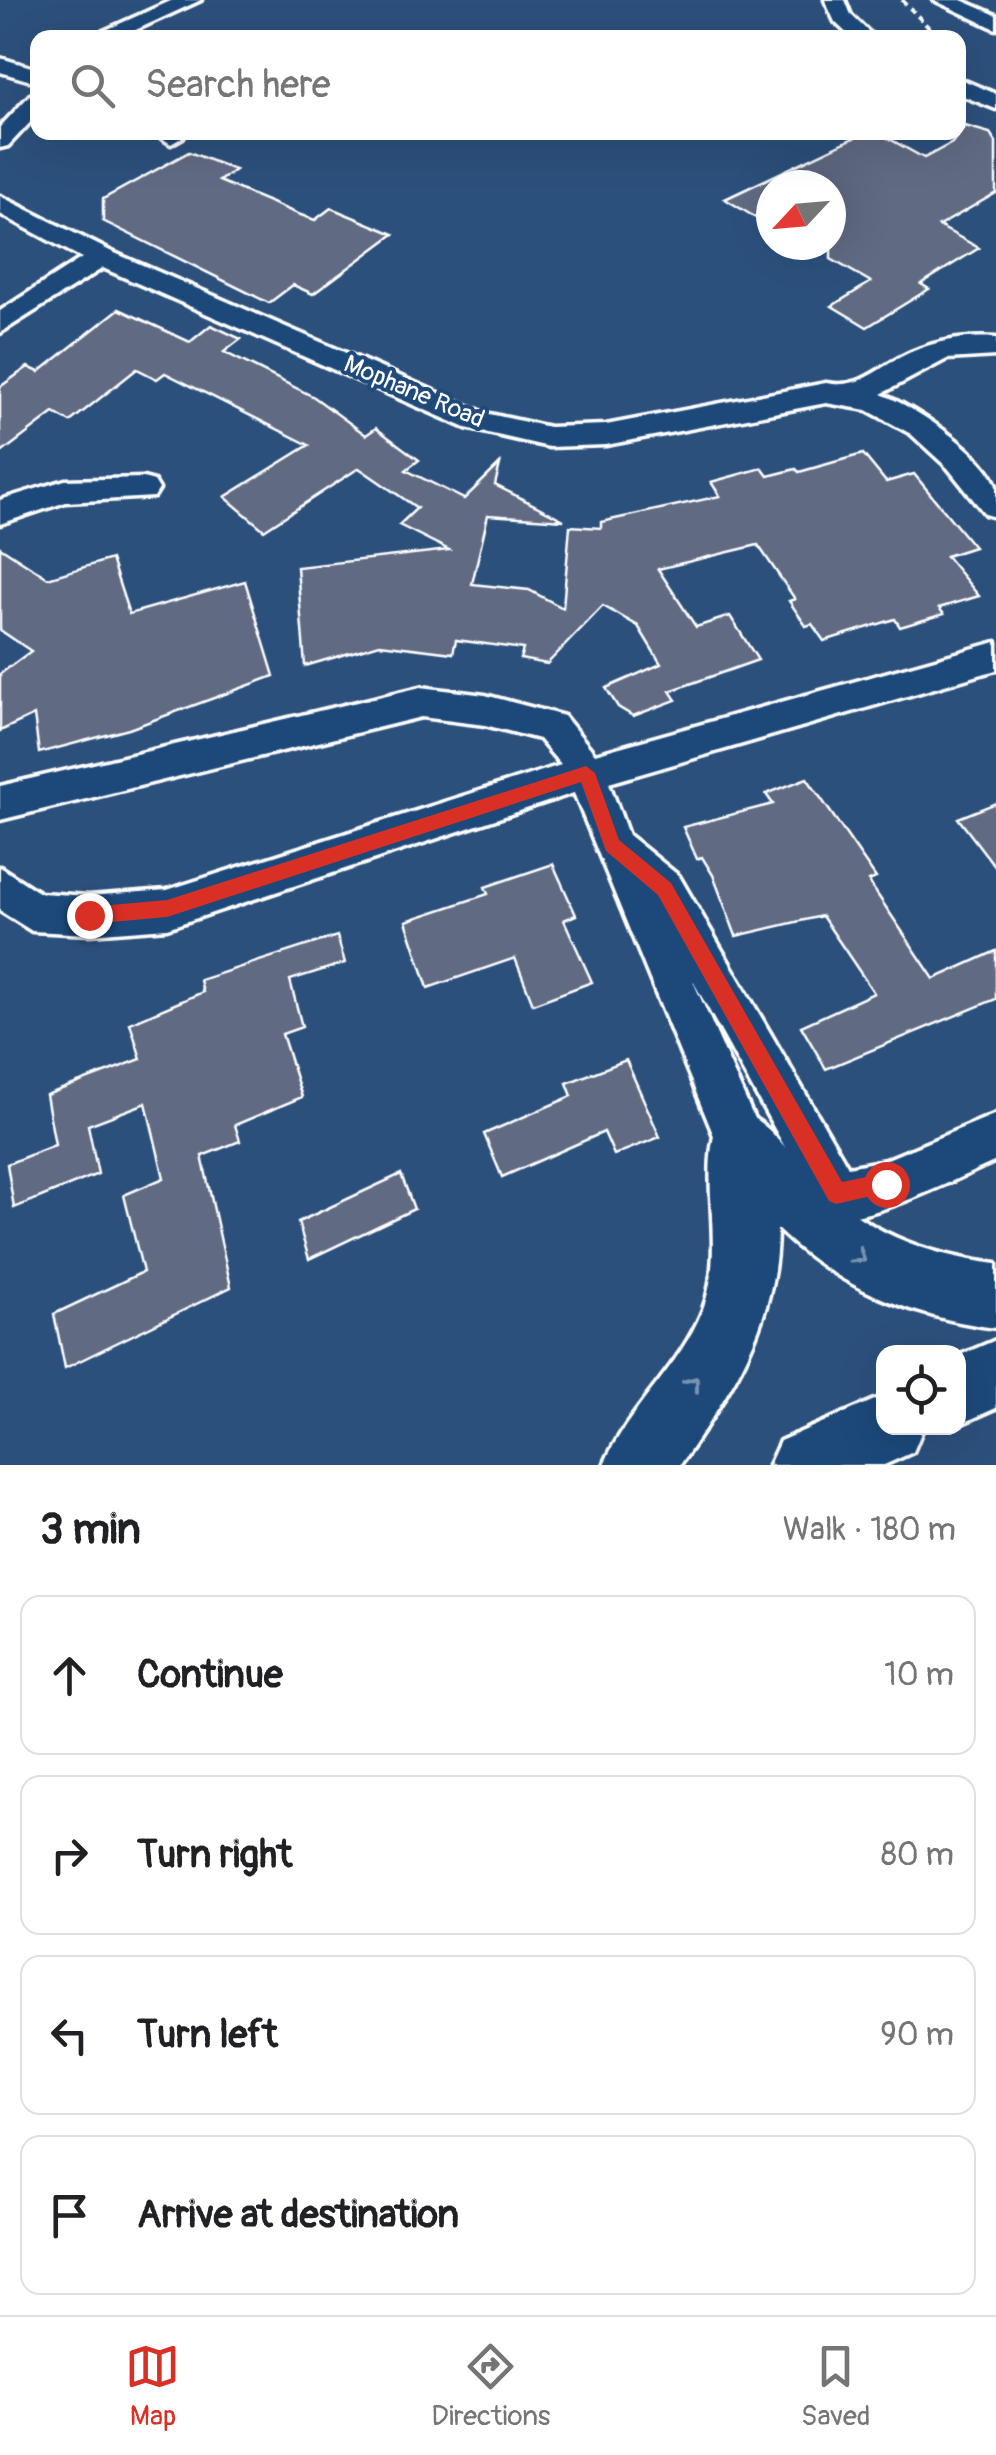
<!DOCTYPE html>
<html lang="en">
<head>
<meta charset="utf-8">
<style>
	body { margin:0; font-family:Pangolin,sans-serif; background:#f6f6f6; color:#202124 }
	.controls { position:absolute; right:30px; bottom:30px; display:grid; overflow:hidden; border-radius:20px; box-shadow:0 10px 40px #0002 }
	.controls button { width:90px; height:90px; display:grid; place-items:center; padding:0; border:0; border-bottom:2px solid #e0e0e0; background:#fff; color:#202124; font:50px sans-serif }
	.compass { position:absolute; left:756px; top:170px; width:90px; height:90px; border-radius:50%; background:#fff; box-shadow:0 10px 40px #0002; rotate:244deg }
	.stop { position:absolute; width:30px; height:30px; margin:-22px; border:8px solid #d93025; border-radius:50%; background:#fff }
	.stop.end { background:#d93025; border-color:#fff; box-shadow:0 2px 10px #0008 }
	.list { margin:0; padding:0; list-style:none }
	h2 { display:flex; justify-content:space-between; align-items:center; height:130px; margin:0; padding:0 40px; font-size:42px }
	h2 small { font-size:32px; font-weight:400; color:#757577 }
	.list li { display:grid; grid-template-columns:65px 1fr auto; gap:30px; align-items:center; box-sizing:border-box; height:160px; margin:0 20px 20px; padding:0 20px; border:2px solid #e0e0e0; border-radius:20px }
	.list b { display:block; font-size:38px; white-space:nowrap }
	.list em { font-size:32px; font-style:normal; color:#757577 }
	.icon { flex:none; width:55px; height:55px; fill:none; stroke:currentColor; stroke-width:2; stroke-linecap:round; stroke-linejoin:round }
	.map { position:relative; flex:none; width:996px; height:1465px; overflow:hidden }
	.search { position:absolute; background:#fff; box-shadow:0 10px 40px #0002; left:30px; right:30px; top:30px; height:110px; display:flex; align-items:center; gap:25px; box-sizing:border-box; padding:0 35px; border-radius:20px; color:#757577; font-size:38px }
	.sheet { height:850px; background:#fff }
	nav { display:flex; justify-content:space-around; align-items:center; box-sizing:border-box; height:140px; border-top:2px solid #e0e0e0; background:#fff; font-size:28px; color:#757577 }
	nav a { display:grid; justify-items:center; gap:5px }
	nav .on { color:#d93025 }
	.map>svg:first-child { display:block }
	.building { fill:#616a83; stroke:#fff; stroke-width:2.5 }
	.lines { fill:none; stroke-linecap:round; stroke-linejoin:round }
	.minor-casing { stroke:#fff; stroke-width:7 }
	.major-casing { stroke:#fff; stroke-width:7 }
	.path { stroke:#fff; stroke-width:4; stroke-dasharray:6 5; stroke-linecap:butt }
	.minor { fill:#1f4a7a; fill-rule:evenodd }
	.major { fill:#1f4a7a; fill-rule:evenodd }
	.oneway { stroke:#7992af }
	.route { fill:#d93025 }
	.labels { text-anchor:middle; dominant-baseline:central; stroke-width:8; stroke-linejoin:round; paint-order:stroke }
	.far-street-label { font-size:25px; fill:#fff; stroke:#1f4a7a }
</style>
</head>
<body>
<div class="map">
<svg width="996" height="1465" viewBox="0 0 996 1465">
	<rect width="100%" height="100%" fill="#2c507c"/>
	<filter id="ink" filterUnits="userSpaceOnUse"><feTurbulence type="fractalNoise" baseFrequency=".01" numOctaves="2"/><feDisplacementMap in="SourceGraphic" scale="20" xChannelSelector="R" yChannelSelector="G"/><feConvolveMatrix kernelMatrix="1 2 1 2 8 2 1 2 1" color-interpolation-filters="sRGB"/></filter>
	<g filter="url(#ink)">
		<g class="building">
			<path d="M965,126L990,133L996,142V193L939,226L979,248L921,284L929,289L867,327L832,306L871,282L831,259V185H771V227L725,199L866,132H877L924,158L952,143Z"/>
			<path d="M189,152L235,170L219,181L298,214L315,220L331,208L394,234L313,294L293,285L269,303L103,221V199Z"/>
			<path d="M119,309L190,342L211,325L241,339L224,352L314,397L366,435L376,428L419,460L406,470L464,499L500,464L495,485L564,520L488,515L472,584L529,590L563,608L570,526L601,528V522L720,496L711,482L762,468L768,476L796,469L799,472L863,454L886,482L914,474L974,547L946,556L979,596L939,608L944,614L900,627L895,619L824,641L812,624L806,626L789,601L795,599L758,545L658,569L696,627L730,616L758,660L670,691L676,700L633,716L618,707L606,688L661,664L638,626L603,606L547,664L520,659L523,649L456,640L453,653L380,644L305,666L297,567L449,550L399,525L417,508L359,468L264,530L225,497L309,445L165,373L157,379L137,369L70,422L54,413L0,454V387L28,367L39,372Z"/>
			<path d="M0,547L48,578L111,559L129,614L245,581L274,676L129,729L39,753L34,715L0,731V674L31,651L0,630Z"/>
			<path d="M807,778L876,878L869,881L873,888L934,979L996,951V999L826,1069L801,1026L874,993L822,916L736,936L713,875L702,857L697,859L683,827L773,804L766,794Z"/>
			<path d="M996,803V868L958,818Z"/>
			<path d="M553,864L576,915L564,920L592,982L533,1004L515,958L428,988L406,921L488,894L485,887Z"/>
			<path d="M337,936L345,963L290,980L302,1027L282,1034L302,1097L235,1125L240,1141L202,1156L231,1287L65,1368L54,1314L143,1272L124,1195L164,1178L146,1103L88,1125L98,1174L14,1208L7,1164L55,1145L46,1095L141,1059L130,1023L203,992L200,980Z"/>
			<path d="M626,1060L660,1137L614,1155L604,1132L502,1177L484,1134L572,1096L567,1083Z"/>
			<path d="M401,1174L414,1209L309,1259L298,1222Z"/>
		</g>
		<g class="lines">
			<g class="minor-casing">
				<g id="minor">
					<path d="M173,0H201L118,38H88Z"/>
					<path d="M825,0H845L851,15L875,38H852L835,22Z"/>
					<path d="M934,0H961L996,15V29Z"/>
					<path d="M0,58L38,69V83L0,72Z"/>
					<path d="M958,78L996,94V109L958,94Z"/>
					<path d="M38,93V114L8,146L0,148V127L30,95Z"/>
					<path d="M152,132H180L183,137L171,144Z"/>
					<path d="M0,196L110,251L485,413L549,427L606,425L826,383C863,390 878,366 911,352C939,340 966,336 996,338V356L947,359L881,394C911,405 987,454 996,486C996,495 996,508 996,517L985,514L948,468L911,434L867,410L826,403L606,445L549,447L466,428L103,268L0,333V311L82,258L0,214Z"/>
					<path d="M143,478L154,481L159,489L154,497L66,502L0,524V500L65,480Z"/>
					<path d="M996,642V670L609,783L628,835L679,876L848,1167L885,1160L996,1114V1161C945,1183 850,1236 797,1214L790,1197L802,1178L692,979L764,1141L757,1158L740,1165L723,1158L574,793L167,928L89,934L32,931L0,911V867L40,893L89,896L167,890L561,765L539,739L485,725L421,717L0,820V786L421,687L485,695L564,716L595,754Z"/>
				</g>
			</g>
			<g class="major-casing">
				<g id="major">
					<path d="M740,1111C771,1124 789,1154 812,1178C865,1232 922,1254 996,1264V1328C912,1317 839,1288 777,1229C777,1323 731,1391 680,1465H604C628,1408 681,1367 703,1309C727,1247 697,1173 719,1120Z"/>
					<path d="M996,1340V1408L958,1425V1356Z"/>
					<path d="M884,1396V1428H923L913,1452L884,1465H769L780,1441Z"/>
				</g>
			</g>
			<path class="path" d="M902,0L939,38"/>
			<use href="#minor" class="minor"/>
			<use href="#major" class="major"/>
		</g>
		<defs><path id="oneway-chevron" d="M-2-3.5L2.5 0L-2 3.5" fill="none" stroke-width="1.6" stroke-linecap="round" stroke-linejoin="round" transform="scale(2.5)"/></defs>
		<g class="oneway">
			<use href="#oneway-chevron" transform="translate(859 1257) rotate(34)"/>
			<use href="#oneway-chevron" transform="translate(693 1383) rotate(-53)"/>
		</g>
	</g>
	<path class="route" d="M586,766L595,773L619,840L671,883L842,1182L886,1173L896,1184L893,1191L836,1204L829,1201L658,895L606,851L581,782L167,917L89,924L80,915L89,907L167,900Z"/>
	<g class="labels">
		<g class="far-street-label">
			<text transform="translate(414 392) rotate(23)">Mophane Road</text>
		</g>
	</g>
</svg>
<div class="controls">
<button><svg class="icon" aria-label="locate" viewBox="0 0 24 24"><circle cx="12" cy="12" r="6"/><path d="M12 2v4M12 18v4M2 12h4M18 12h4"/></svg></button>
</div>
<svg class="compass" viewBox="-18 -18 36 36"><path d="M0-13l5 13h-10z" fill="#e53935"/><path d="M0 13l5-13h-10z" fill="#757577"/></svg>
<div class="stop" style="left:886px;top:1184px"></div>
<div class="stop end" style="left:89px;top:915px"></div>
<div class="search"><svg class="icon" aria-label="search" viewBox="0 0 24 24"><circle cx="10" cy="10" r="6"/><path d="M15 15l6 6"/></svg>Search here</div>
</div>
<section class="sheet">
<h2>3 min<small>Walk · 180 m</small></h2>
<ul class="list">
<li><svg class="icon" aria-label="ahead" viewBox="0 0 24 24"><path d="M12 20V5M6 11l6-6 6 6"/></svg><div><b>Continue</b></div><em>10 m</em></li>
<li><svg class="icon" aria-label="right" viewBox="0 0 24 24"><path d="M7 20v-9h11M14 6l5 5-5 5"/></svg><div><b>Turn right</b></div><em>80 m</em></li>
<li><svg class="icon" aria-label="left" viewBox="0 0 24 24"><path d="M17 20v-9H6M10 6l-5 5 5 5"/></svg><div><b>Turn left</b></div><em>90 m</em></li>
<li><svg class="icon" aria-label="arrive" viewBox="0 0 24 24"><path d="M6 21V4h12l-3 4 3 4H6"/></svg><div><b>Arrive at destination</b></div></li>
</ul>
</section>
<nav>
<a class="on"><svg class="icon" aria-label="map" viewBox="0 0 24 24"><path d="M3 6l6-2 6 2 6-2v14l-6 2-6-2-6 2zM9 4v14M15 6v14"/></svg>Map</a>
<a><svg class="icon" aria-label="directions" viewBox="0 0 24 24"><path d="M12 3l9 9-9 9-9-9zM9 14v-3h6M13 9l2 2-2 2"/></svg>Directions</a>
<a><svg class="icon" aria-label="saved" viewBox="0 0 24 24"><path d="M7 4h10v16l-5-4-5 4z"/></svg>Saved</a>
</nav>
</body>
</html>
